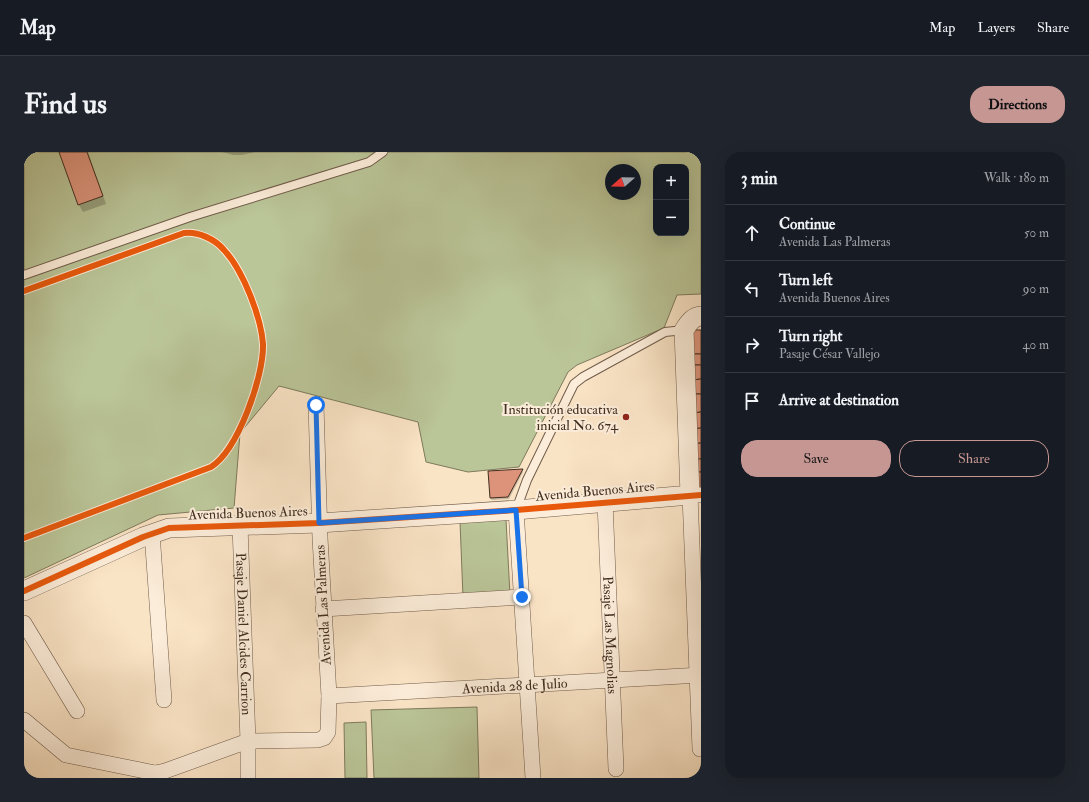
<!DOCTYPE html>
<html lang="en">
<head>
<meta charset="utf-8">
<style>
	body { margin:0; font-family:"IM FELL Double Pica",serif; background:#20242c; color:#f1f3f6 }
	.controls { position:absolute; right:12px; top:12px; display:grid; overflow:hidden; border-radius:8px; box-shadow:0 4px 16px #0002 }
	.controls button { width:36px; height:36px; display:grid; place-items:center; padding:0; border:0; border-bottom:1px solid #363941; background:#171b24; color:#f1f3f6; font:20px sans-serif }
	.compass { position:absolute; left:581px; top:12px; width:36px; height:36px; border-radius:50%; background:#171b24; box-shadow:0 4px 16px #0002; rotate:250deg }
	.stop { position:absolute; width:12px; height:12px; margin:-9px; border:3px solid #1a73e8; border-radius:50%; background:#fff }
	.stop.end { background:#1a73e8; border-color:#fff; box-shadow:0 1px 4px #0008 }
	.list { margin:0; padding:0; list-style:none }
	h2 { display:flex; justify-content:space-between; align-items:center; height:52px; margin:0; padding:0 16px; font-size:17px }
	h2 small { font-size:13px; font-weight:400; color:#9ea1a6 }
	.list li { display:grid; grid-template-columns:26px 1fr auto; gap:12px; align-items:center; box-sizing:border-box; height:56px; padding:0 16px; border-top:1px solid #363941 }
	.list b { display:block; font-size:15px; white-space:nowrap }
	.list p { margin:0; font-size:13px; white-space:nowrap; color:#9ea1a6 }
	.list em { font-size:13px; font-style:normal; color:#9ea1a6 }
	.actions { display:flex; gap:8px; padding:12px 16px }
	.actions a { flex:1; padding:9px 0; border:1px solid #c59692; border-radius:16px; text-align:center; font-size:14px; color:#c59692 }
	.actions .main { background:#c59692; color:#111 }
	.icon { flex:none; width:22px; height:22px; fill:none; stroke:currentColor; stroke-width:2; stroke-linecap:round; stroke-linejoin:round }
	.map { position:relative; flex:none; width:677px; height:626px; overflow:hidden; border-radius:16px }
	header { display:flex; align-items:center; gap:24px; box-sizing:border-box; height:56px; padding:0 20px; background:#171b24; border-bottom:1px solid #363941 }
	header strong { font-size:19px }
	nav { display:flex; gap:22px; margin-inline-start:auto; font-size:14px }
	.intro { display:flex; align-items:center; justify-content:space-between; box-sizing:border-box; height:96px; padding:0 24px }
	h1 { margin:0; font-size:28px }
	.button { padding:10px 18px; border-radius:16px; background:#c59692; color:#111; font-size:14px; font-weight:700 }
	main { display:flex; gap:24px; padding:0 24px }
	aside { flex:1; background:#171b24; border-radius:16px; box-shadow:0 4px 16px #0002 }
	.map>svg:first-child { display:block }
	.green { fill:#bac598; stroke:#7e7a5c; fill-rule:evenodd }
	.shadow { fill:#0003 }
	.building { fill:#dc937a; stroke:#422e20 }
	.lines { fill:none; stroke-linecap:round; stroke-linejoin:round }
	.service-casing { stroke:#705c4a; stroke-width:10 }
	.minor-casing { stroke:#705c4a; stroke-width:16 }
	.tertiary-casing { stroke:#705c4a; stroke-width:20 }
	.service { stroke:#fcedda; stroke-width:8 }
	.minor { stroke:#fcedda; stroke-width:15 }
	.tertiary { stroke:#fcedda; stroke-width:19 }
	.cycleway-casing { stroke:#fcedda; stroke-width:8 }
	.cycleway { stroke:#e8590c; stroke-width:6 }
	.route { stroke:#1a73e8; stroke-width:5 }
	.poi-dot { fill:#8f2418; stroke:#fcedda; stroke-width:1.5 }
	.labels { text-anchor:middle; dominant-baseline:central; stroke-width:4; stroke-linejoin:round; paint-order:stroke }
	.poi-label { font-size:14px; fill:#422e20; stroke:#fcedda; text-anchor:end }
	.street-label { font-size:14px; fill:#422e20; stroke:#fcedda }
</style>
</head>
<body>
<header>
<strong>Map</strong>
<nav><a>Map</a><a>Layers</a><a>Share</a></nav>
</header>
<div class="intro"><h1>Find us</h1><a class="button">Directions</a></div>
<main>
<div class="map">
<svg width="677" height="626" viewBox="0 0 677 626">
	<rect width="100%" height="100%" fill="#fae4c6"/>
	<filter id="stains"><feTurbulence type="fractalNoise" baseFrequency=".005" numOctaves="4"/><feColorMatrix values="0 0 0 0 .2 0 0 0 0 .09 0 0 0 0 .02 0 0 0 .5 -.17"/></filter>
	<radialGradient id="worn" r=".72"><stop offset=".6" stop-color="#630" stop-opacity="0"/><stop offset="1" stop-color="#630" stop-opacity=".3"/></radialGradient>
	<g class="green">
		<path d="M0,0H677V142L653,143L640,176L553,213L544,220L495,315L444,320L402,310L394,270L255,234L216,281L210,356L134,363L0,426ZM632,15H662V81H632ZM587,18H611V42H587Z"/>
		<path d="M482,368L486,443L439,445L436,370Z"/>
		<path d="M453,555L455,626H350L347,558Z"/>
		<path d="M342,570L343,626H321L320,571Z"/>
	</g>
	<g class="shadow">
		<path d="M36,0H64L82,52L59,60L55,53Z"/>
		<path d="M198,0H231L218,3H209Z"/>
		<path d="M498,318L499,320L485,347L468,348L466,346Z"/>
	</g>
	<g class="building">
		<path d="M35,0H63L79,44L54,53Z"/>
		<path d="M670,178H677V202H668L667,180Z"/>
		<rect x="668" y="202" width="9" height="11"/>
		<path d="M668,213H677V227L668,228Z"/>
		<path d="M677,227V242H668V228Z"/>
		<path d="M668,242H677V260L668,261Z"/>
		<path d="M677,260V276L668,277V261Z"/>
		<path d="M677,276V291L668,292V277Z"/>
		<path d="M677,291V307H669L668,292Z"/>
		<rect x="669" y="307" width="8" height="13"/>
		<path d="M499,317L484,345L466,346L464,319Z"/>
		<path d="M669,320H677V338L670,339Z"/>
	</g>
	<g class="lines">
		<g class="service-casing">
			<g id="service">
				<path d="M0,123L166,65L345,10L359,0"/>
				<path d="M492,358L503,328L550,232L559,225L641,180L660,178"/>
			</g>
		</g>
		<g class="minor-casing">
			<g id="minor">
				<path id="s1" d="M581,350L592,617"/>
				<path d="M492,358L509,626"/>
				<path id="s2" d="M216,374L224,589V626"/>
				<path d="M128,381L140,548"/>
				<path d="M299,457L498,445"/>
				<path d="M0,471L53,559"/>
				<path id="s3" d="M305,544L677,523"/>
				<path d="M0,568L42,603L131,621L141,619L224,589L294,588L300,586L304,580L305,544L296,386L292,253"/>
				<path d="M676,597L666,343H677"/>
			</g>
		</g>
		<g class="tertiary-casing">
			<path id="tertiary" d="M0,439L119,385L145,376L295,371L492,358L666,343L660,178C665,171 668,165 677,164"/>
		</g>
		<use href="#service" class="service"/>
		<use href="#minor" class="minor"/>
		<use href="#tertiary" class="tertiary"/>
		<g class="cycleway-casing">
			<g id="cycleway">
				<path d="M0,139L160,81C173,79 191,87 200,98C219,118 237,165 239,192C240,224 214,298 187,315L0,386"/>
				<path d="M0,439L119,385L145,376L295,371L492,358L677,343"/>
			</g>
		</g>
		<use href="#cycleway" class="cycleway"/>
	</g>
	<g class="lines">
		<path class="route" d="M292,253L295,371L492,358L498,445"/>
	</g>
	<circle class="poi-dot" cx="602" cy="265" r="4"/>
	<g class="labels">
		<g class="poi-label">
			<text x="594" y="257">Institución educativa<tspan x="594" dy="16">inicial No. 674</tspan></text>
		</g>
		<g class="street-label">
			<text transform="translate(571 339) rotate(-5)">Avenida Buenos Aires</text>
			<text transform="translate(224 361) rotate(-2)">Avenida Buenos Aires</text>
			<text transform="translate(299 453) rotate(-93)">Avenida Las Palmeras</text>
			<text stroke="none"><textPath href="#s2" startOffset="108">Pasaje Daniel Alcides Carrion</textPath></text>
			<text stroke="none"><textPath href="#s1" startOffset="133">Pasaje Las Magnolias</textPath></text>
			<text stroke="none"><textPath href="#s3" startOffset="186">Avenida 28 de Julio</textPath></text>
		</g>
	</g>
	<rect width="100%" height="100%" filter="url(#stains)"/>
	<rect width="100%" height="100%" fill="url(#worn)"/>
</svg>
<div class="controls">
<button>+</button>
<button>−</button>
</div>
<svg class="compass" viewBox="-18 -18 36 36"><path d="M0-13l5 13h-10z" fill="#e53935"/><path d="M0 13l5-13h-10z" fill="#9ea1a6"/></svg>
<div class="stop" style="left:292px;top:253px"></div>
<div class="stop end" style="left:498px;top:445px"></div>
</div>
<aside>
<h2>3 min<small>Walk · 180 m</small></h2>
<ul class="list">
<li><svg class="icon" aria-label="ahead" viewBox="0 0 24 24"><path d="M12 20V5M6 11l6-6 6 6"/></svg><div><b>Continue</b><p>Avenida Las Palmeras</p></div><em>50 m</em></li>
<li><svg class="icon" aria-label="left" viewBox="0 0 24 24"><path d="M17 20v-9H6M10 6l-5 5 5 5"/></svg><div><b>Turn left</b><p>Avenida Buenos Aires</p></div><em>90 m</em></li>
<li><svg class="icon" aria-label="right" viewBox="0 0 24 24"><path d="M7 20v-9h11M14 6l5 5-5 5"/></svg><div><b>Turn right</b><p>Pasaje César Vallejo</p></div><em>40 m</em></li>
<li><svg class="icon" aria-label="arrive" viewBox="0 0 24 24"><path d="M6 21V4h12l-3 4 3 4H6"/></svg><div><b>Arrive at destination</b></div></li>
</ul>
<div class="actions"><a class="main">Save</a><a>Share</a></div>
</aside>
</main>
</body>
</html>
